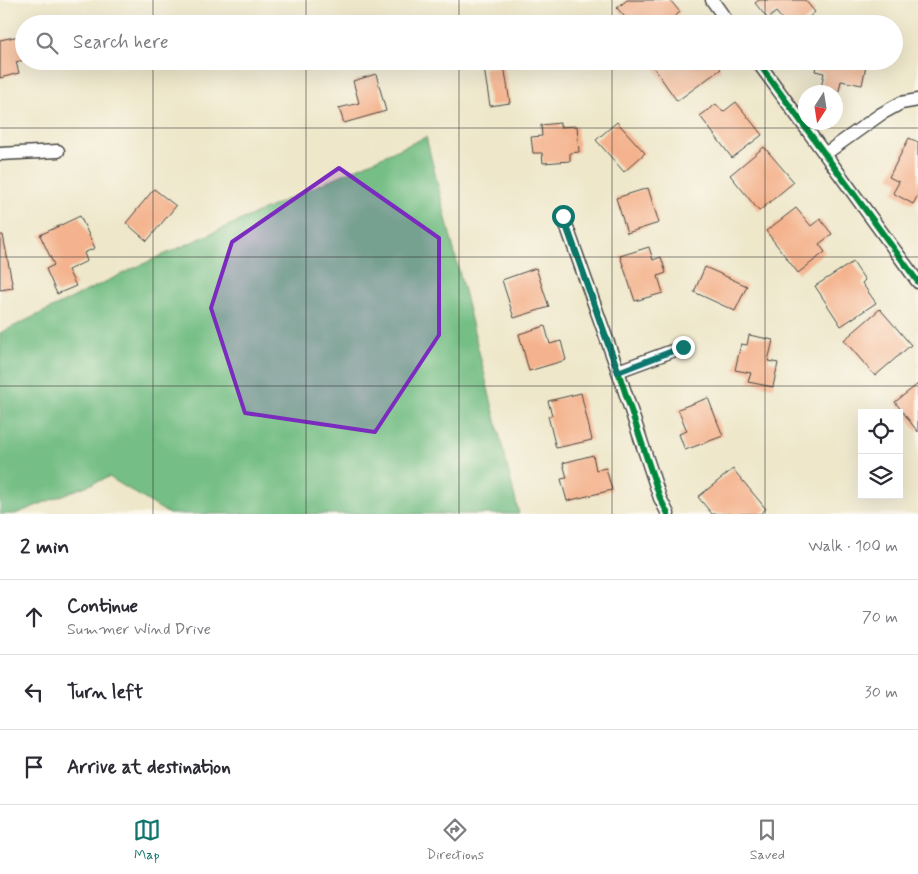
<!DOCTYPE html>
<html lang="en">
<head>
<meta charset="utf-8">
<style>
	body { margin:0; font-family:Mynerve,sans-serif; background:#f2f2f3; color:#2b2b33 }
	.controls { position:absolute; right:15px; bottom:15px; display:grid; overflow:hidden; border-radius:0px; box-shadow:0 5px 20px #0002 }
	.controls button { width:45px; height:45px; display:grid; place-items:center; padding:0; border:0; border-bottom:1px solid #e1e1e2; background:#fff; color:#2b2b33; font:25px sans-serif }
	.compass { position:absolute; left:798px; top:85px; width:45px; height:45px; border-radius:50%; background:#fff; box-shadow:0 5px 20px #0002; rotate:192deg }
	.stop { position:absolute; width:15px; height:15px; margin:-11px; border:4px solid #0f766e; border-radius:50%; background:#fff }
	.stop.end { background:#0f766e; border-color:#fff; box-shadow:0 1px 5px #0008 }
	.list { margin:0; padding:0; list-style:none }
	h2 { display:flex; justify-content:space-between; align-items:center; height:65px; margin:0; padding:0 20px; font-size:21px }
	h2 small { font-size:16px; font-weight:400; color:#7c7c81 }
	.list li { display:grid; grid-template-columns:32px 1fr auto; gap:15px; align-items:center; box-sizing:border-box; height:75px; padding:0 20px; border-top:1px solid #e1e1e2 }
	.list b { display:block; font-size:19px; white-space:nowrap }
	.list p { margin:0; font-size:16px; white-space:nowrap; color:#7c7c81 }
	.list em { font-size:16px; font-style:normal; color:#7c7c81 }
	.icon { flex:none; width:28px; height:28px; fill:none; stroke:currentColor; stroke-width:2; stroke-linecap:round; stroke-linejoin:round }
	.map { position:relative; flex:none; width:918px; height:514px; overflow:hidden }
	.search { position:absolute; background:#fff; box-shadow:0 5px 20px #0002; left:15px; right:15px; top:15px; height:55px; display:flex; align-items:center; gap:12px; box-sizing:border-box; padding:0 18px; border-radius:28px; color:#7c7c81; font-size:19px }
	.sheet { height:290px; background:#fff }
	nav { display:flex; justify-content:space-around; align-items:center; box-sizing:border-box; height:70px; border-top:1px solid #e1e1e2; background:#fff; font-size:14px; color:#7c7c81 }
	nav a { display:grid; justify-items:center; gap:2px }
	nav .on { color:#0f766e }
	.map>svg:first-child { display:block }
	.forest { fill:#75be85; stroke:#507458 }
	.building { fill:#f4b38e }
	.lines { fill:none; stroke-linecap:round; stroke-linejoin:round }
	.minor-casing { stroke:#484743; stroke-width:15 }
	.minor { stroke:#fff; stroke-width:12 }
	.cycleway-casing { stroke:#fbf7ec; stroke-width:9 }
	.cycleway { stroke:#00873e; stroke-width:6 }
	.route { stroke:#0f766e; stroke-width:6 }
	.marked { fill:#7b2cbf; fill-opacity:0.2; stroke:#7b2cbf; stroke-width:4; stroke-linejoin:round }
	.grid { fill:none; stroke:#2b2b2b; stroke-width:1; stroke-opacity:0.55 }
</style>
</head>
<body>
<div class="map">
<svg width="918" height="514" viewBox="0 0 918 514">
	<rect width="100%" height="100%" fill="#fbf7ec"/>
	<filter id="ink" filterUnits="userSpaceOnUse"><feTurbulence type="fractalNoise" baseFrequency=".02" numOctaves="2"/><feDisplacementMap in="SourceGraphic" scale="10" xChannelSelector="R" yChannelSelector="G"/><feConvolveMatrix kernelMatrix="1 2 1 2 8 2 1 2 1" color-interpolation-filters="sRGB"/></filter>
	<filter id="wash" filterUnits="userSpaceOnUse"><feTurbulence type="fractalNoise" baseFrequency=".0096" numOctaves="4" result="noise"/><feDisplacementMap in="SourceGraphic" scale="20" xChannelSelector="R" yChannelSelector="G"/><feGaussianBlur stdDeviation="1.12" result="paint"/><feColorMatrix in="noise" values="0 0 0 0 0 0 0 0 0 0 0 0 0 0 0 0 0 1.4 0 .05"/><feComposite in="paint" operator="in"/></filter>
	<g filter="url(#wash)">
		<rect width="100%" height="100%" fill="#eee7ca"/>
		<path class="forest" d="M426,137L519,514H169L109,477L15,514H0V333L132,269Z"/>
		<g id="blocks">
			<g class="building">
				<path d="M627,0H670L680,12L666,24H631L617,8Z"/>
				<path d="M759,0H805L815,12L801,24H786L776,12L768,19L755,3Z"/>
				<path d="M19,36L24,60L16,62L19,73L0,78V40Z"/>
				<path d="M649,61H715L721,69L677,101Z"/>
				<path d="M817,61H867L862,85L841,81L839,91L821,88L824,73L815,71Z"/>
				<path d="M504,65L510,103L490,106L484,68Z"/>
				<path d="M376,74L386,111L344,123L339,108L359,103L353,81Z"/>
				<path d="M736,102L762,135L732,158L700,116L716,104L723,112Z"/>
				<path d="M617,122L645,153L624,172L596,140Z"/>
				<path d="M560,123V127L577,126L579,152L570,153V161L543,163L542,153H533L531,137L542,136L541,125Z"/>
				<path d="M909,138L918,142V195L913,204L893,193L899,182L889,177Z"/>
				<path d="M764,147L794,182L759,211L730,175Z"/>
				<path d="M648,188L659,223L627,233L616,198Z"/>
				<path d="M154,189L176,206L147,241L126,223Z"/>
				<path d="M796,208L811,226L820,219L832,234L819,244L825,252L798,273L766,231Z"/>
				<path d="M80,216L95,248L84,253L87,261L68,270L76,286L57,294L46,269L54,265L40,235Z"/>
				<path d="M0,235H3L13,288L0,290Z"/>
				<path d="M649,247L653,260L661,257L666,273L658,276L663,293L635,301L620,256Z"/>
				<path d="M853,262L865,280L862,283L876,303L841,326L815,286Z"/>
				<path d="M705,267L747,286L735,311L694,292Z"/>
				<path d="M536,268L549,307L514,318L502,280Z"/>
				<path d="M880,309L911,345L875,376L844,340Z"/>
				<path d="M545,326L550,344L561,341L566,360L529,371L519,334Z"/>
				<path d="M749,335L773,340L768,361L778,363L773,387L748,382L751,373L735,370L741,344L747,345Z"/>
				<path d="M918,384V432L895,402Z"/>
				<path d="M581,393L592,440L556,448L548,416L552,415L548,401Z"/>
				<path d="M708,398L723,436L685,450L679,434L687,431L678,409Z"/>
				<path d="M593,455L596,470L606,468L612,490L567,501L561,479L567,478L563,463Z"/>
				<path d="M733,469L766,509L760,514H712L698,497Z"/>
			</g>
		</g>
	</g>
	<g filter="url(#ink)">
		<use href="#blocks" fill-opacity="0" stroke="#484743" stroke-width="1"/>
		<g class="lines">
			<g class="minor-casing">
				<g id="minor">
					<path d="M712,0L729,24"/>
					<path d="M757,61L918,282"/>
					<path d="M0,154L58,151"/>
					<path d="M825,154L881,114L901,103L918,100"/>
					<path d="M563,216L618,371L660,498L668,514"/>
					<path d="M618,371L683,347"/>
				</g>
			</g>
			<use href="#minor" class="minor"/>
			<g class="cycleway-casing">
				<g id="cycleway">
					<path d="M757,61L918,282"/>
					<path d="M563,216L618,371L660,498L668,514"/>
				</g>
			</g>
			<use href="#cycleway" class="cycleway"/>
		</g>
	</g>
	<g class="lines" filter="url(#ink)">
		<path class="route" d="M563,216L618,372L683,347"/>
	</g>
	<path class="marked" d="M339,168L439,238V335L375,432L245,413L211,308L232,242Z"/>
	<path class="grid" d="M153,0V24M306,0V24M459,0V24M612,0V24M765,0V24M153,61V514M306,61V514M459,61V514M612,61V514M765,61V514M0,128H918M0,257H918M0,386H918"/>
</svg>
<div class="controls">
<button><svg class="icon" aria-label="locate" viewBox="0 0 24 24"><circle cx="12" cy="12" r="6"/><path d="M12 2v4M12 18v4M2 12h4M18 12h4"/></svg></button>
<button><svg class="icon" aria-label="layers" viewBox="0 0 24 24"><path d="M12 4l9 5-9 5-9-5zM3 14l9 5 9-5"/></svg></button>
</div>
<svg class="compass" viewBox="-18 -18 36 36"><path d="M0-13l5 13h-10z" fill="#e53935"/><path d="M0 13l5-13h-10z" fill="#7c7c81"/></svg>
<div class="stop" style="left:563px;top:216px"></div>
<div class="stop end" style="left:683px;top:347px"></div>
<div class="search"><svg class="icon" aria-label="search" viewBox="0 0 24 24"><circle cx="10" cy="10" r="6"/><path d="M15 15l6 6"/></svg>Search here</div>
</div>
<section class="sheet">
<h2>2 min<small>Walk · 100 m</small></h2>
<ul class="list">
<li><svg class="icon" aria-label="ahead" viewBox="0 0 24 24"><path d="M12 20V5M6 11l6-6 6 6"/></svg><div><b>Continue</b><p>Summer Wind Drive</p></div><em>70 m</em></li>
<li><svg class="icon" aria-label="left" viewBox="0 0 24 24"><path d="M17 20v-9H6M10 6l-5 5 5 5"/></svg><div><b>Turn left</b></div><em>30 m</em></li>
<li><svg class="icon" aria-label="arrive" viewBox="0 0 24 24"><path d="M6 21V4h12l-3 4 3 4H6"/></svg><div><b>Arrive at destination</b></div></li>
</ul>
</section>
<nav>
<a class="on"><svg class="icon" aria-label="map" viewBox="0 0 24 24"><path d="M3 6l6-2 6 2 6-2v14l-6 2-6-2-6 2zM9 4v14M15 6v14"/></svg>Map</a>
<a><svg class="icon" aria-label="directions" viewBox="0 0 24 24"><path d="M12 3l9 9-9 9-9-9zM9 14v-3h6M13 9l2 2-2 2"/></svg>Directions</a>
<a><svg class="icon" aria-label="saved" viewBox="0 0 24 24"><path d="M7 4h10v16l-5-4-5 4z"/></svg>Saved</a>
</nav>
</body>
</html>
